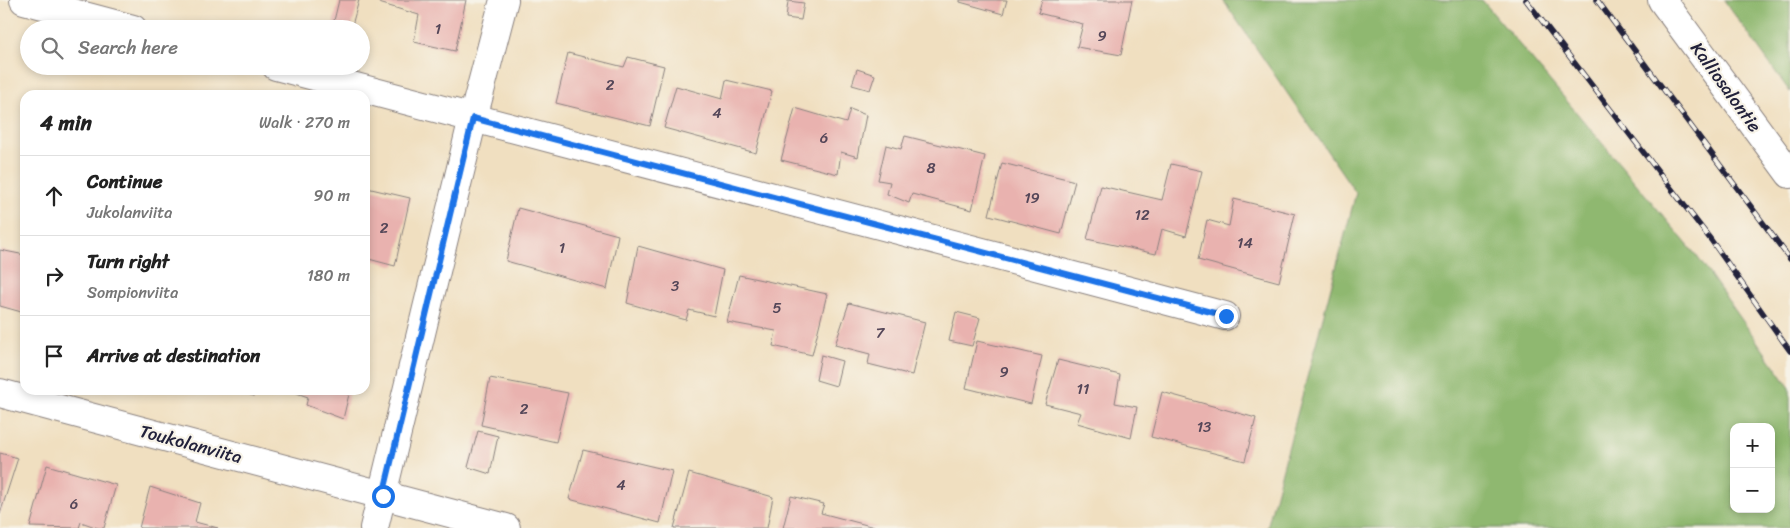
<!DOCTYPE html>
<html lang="en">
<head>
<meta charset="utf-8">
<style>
	body { margin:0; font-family:Sriracha,sans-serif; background:#f2f2f2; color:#222 }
	.controls { position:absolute; right:15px; bottom:15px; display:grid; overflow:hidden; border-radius:10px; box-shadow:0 2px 8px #0003 }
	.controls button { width:45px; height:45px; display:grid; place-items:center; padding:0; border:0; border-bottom:1px solid #e0e0e0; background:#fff; color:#222; font:25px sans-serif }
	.stop { position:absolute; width:15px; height:15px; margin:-11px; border:4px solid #1a73e8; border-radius:50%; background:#fff }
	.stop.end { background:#1a73e8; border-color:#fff; box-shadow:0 1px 5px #0008 }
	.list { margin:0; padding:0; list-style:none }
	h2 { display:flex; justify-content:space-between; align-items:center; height:65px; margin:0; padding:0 20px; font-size:21px }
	h2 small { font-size:16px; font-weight:400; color:#767676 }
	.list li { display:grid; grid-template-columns:32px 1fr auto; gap:15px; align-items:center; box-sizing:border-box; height:80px; padding:0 20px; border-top:1px solid #e0e0e0 }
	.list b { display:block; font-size:19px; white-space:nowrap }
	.list p { margin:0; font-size:16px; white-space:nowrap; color:#767676 }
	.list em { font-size:16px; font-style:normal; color:#767676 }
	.icon { flex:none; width:28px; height:28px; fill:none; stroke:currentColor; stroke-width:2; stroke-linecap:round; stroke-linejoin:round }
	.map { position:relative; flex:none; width:1790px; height:528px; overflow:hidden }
	.search { position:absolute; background:#fff; box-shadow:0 2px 8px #0003; left:20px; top:20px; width:350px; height:55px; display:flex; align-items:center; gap:12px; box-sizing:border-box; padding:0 18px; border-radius:28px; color:#767676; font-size:19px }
	.panel { position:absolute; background:#fff; box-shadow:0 2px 8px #0003; left:20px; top:90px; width:350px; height:305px; border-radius:15px }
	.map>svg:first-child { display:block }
	.forest { fill:#8fb86f; stroke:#586d55; fill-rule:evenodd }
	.building { fill:#e9b2af }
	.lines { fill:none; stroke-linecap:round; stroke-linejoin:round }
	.minor-casing { stroke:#89807e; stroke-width:30 }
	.minor { stroke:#fff; stroke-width:28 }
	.rail-casing { stroke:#22223b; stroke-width:5.5 }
	.rail { stroke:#f7f3e8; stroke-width:4; stroke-dasharray:11; stroke-linecap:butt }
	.route { stroke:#1a73e8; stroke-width:6 }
	.labels { text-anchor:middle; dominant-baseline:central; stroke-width:4.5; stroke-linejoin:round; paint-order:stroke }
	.number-label { font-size:15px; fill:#544658 }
	.street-label { font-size:18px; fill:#22223b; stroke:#f7f3e8 }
</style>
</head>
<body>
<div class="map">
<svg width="1790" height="528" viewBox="0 0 1790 528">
	<rect width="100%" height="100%" fill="#f7f3e8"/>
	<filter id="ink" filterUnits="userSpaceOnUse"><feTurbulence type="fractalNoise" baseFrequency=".02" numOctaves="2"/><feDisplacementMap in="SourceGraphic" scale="10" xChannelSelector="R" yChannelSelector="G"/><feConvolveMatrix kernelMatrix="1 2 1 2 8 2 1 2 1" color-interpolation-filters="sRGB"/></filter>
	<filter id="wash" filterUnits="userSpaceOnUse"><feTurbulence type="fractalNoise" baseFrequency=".0096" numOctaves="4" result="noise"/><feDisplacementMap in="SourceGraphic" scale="20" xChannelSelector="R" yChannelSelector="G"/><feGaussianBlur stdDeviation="1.12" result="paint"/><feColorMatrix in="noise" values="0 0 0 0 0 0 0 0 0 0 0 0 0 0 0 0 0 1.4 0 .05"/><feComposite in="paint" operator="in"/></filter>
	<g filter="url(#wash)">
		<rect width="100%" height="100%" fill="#f0dfc0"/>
		<g class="forest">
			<path d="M1223,0H1482L1696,255L1790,388V528H1267L1356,193ZM1734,427H1771V509H1734Z"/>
			<path d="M1724,0H1790V92Z"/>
		</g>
		<g id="blocks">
			<g class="building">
				<path d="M339,0H359L351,29H332Z"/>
				<path d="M380,0H466L455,51L414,42L419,15L379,3Z"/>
				<path d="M960,0H1007L1003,14L960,2Z"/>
				<path d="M1042,0H1132L1121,55L1077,47L1083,24L1038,13Z"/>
				<path d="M788,1L804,3L801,20L786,18Z"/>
				<path d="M568,53L624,67L628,57L664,66L650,126L556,103Z"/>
				<path d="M857,69L875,75L870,90L852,85Z"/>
				<path d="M726,80L772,91L756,153L664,128L676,86L722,99Z"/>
				<path d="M795,108L846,123L850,109L866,115L858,157L841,152L838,174L781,160Z"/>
				<path d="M905,136L985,156L972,210L912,194L909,203L887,194L890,182L878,180L886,145L901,149Z"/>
				<path d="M1002,163L1075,181L1061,234L989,215Z"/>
				<path d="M1171,164L1202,171L1186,236L1162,229L1156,254L1087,239L1101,186L1162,200Z"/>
				<path d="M367,188L410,198L395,266L365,258V194Z"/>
				<path d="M1234,199L1295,214L1279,282L1198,260L1207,220L1229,226Z"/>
				<path d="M518,208L618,235L607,289L506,261Z"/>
				<path d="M638,246L723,270L714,316L689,310L686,320L627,303Z"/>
				<path d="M0,250L25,255V313L0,306Z"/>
				<path d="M739,275L827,294L812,355L773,346L776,331L727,322Z"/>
				<path d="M849,303L925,322L912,375L868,364L870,354L835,345Z"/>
				<path d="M956,312L980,318L972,346L949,341Z"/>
				<path d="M977,341L1042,356L1031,404L966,388Z"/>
				<path d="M821,355L842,361L836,386L816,380Z"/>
				<path d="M1058,360L1120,375L1115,403L1137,407L1131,438L1077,423L1081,413L1045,404Z"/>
				<path d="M490,378L568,393L556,442L481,425Z"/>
				<path d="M234,390H255L254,396Z"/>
				<path d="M288,390H350L343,419L306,405L308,397Z"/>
				<path d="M1162,392L1256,418L1245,461L1151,437Z"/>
				<path d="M478,431L498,436L490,474L468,467Z"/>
				<path d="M583,450L672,471L660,523L569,499Z"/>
				<path d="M0,453L18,458L0,514Z"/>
				<path d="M47,465L116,485L104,528H98L81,522L79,528L30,527Z"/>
				<path d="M689,473L773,497L767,528H674Z"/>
				<path d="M150,487L200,503L195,522L218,528H139Z"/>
				<path d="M791,496L824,504L821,513L878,528H783Z"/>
			</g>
		</g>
	</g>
	<g filter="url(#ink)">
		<use href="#blocks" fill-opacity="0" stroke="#89807e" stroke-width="1"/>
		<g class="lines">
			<g class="minor-casing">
				<g id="minor">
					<path d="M24,0L133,29"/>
					<path d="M1662,0L1790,174"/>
					<path d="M276,66L1225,316"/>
					<path d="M0,393L506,528"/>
					<path d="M374,528L473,118L504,0"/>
				</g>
			</g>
			<use href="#minor" class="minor"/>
			<g class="rail-casing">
				<g id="rail">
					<path d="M1526,0L1711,240L1790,351"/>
					<path d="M1597,0L1790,259"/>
				</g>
			</g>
			<use href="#rail" class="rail"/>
		</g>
	</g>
	<g class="lines" filter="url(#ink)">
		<path class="route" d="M383,496L473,118L1226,316"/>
	</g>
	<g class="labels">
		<g class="number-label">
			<text x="438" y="29">1</text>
			<text x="1102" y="36">9</text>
			<text x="610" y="85">2</text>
			<text x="717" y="113">4</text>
			<text x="824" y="138">6</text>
			<text x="931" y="168">8</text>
			<text x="1032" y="198">19</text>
			<text x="1142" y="215">12</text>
			<text x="384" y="228">2</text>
			<text x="1245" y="243">14</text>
			<text x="562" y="248">1</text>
			<text x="675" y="286">3</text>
			<text x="777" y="308">5</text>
			<text x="880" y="333">7</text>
			<text x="1004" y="372">9</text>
			<text x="1083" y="389">11</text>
			<text x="524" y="409">2</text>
			<text x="1204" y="427">13</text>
			<text x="621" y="485">4</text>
			<text x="74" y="504">6</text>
		</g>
		<g class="street-label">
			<text transform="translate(1726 87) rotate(54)">Kalliosalontie</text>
			<text transform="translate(191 444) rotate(15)">Toukolanviita</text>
		</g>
	</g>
</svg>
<div class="controls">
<button>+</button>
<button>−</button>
</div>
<div class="stop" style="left:383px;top:496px"></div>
<div class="stop end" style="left:1226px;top:316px"></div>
<div class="search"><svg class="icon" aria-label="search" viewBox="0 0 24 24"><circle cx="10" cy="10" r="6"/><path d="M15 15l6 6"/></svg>Search here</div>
<section class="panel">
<h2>4 min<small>Walk · 270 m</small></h2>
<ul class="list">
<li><svg class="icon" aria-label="ahead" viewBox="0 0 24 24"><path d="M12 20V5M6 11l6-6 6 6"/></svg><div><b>Continue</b><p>Jukolanviita</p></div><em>90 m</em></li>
<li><svg class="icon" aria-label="right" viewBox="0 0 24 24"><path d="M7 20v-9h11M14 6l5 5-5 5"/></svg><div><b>Turn right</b><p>Sompionviita</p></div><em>180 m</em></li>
<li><svg class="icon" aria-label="arrive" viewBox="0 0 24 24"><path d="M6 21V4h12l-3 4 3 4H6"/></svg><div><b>Arrive at destination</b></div></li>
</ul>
</section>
</div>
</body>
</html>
